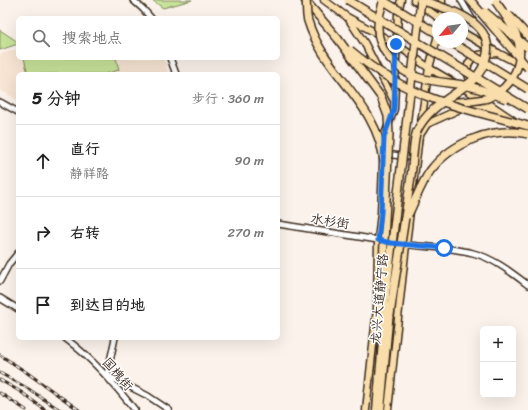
<!DOCTYPE html>
<html lang="zh">
<head>
<meta charset="utf-8">
<style>
	body { margin:0; font-family:Sriracha,"LXGW WenKai TC",sans-serif; background:#f2f2f2; color:#222 }
	.controls { position:absolute; right:12px; bottom:12px; display:grid; overflow:hidden; border-radius:6px; box-shadow:0 4px 16px #0002 }
	.controls button { width:36px; height:36px; display:grid; place-items:center; padding:0; border:0; border-bottom:1px solid #e0e0e0; background:#fff; color:#222; font:20px sans-serif }
	.compass { position:absolute; left:432px; top:12px; width:36px; height:36px; border-radius:50%; background:#fff; box-shadow:0 4px 16px #0002; rotate:241deg }
	.stop { position:absolute; width:12px; height:12px; margin:-9px; border:3px solid #1a73e8; border-radius:50%; background:#fff }
	.stop.end { background:#1a73e8; border-color:#fff; box-shadow:0 1px 4px #0008 }
	.list { margin:0; padding:0; list-style:none }
	h2 { display:flex; justify-content:space-between; align-items:center; height:52px; margin:0; padding:0 16px; font-size:17px }
	h2 small { font-size:13px; font-weight:400; color:#767676 }
	.list li { display:grid; grid-template-columns:26px 1fr auto; gap:12px; align-items:center; box-sizing:border-box; height:72px; padding:0 16px; border-top:1px solid #e0e0e0 }
	.list b { display:block; font-size:15px; white-space:nowrap }
	.list p { margin:0; font-size:13px; white-space:nowrap; color:#767676 }
	.list em { font-size:13px; font-style:normal; color:#767676 }
	.icon { flex:none; width:22px; height:22px; fill:none; stroke:currentColor; stroke-width:2; stroke-linecap:round; stroke-linejoin:round }
	.map { position:relative; flex:none; width:528px; height:410px; overflow:hidden }
	.search { position:absolute; background:#fff; box-shadow:0 4px 16px #0002; left:16px; top:16px; width:264px; height:44px; display:flex; align-items:center; gap:10px; box-sizing:border-box; padding:0 14px; border-radius:6px; color:#767676; font-size:15px }
	.panel { position:absolute; background:#fff; box-shadow:0 4px 16px #0002; left:16px; top:72px; width:264px; height:268px; border-radius:6px }
	.map>svg:first-child { display:block }
	.built { fill:#f7e4d3 }
	.green { fill:#c7e39a; stroke:#81865c }
	.lines { fill:none; stroke-linecap:round; stroke-linejoin:round }
	.minor-casing { stroke:#3b2a1e; stroke-width:8 }
	.major-casing { stroke:#3b2a1e; stroke-width:9 }
	.highway-casing { stroke:#3b2a1e; stroke-width:10 }
	.minor { stroke:#fff; stroke-width:5 }
	.major { stroke:#f9deab; stroke-width:6 }
	.highway { stroke:#f9deab; stroke-width:7 }
	.rail-casing { stroke:#3b2a1e; stroke-width:3 }
	.rail { stroke:#fff; stroke-width:1.5; stroke-dasharray:4.5; stroke-linecap:butt }
	.highway-bridge-casing { stroke:#3b2a1e; stroke-width:10; stroke-linecap:butt }
	.highway-bridge { stroke:#f9deab; stroke-width:7 }
	.route { stroke:#1a73e8; stroke-width:5 }
	.labels { text-anchor:middle; dominant-baseline:central; stroke-width:3; stroke-linejoin:round; paint-order:stroke }
	.street-label { font-size:13px; fill:#3b2a1e; stroke:#fff }
</style>
</head>
<body>
<div class="map">
<svg width="528" height="410" viewBox="0 0 528 410">
	<rect width="100%" height="100%" fill="#fbf3eb"/>
	<filter id="ink" filterUnits="userSpaceOnUse"><feTurbulence type="fractalNoise" baseFrequency=".025" numOctaves="2"/><feDisplacementMap in="SourceGraphic" scale="8" xChannelSelector="R" yChannelSelector="G"/><feConvolveMatrix kernelMatrix="1 2 1 2 8 2 1 2 1" color-interpolation-filters="sRGB"/></filter>
	<g filter="url(#ink)">
		<path class="built" d="M18,49V58H164L168,74H18V100L0,90V54Z"/>
		<g class="green">
			<path d="M152,0H192L163,8Z"/>
			<path d="M0,30L18,42V44L0,50Z"/>
			<path d="M24,58H116L119,70L105,74H28Z"/>
		</g>
		<g class="lines">
			<g class="minor-casing">
				<g id="minor">
					<path d="M133,0L143,9L151,18"/>
					<path d="M461,0L474,22"/>
					<path d="M170,58L176,74"/>
					<path d="M0,102L18,112"/>
					<path d="M385,154L409,157L414,163"/>
					<path d="M278,224L378,240C409,248 442,245 473,253C493,258 511,272 528,285"/>
					<path d="M0,281L9,264L18,253"/>
					<path d="M0,298L18,309"/>
					<path d="M65,338C93,359 113,383 135,410"/>
					<path d="M115,338L107,375L148,396L169,410"/>
				</g>
			</g>
			<g class="major-casing">
				<g id="major">
					<path d="M324,0L347,17L396,44L429,68L485,101L513,120"/>
					<path d="M414,0L439,18"/>
					<path d="M442,0V18"/>
					<path d="M348,18L365,44L393,99"/>
					<path d="M462,32L498,53L521,65"/>
					<path d="M484,99C474,89 457,67 476,56C482,53 492,54 498,53"/>
					<path d="M420,135L427,124L471,104L478,105L496,112"/>
					<path d="M366,410L377,308L378,240L381,213L384,137L394,109L398,12L401,0"/>
					<path d="M376,410L387,286"/>
					<path d="M381,410L390,310"/>
					<path d="M388,410L406,245L419,136L429,68L438,35"/>
				</g>
			</g>
			<g class="highway-casing">
				<g id="highway">
					<path d="M305,0L338,39"/>
					<path d="M420,23L438,34"/>
					<path d="M448,103L470,101"/>
					<path d="M382,286L381,313L383,334"/>
					<path d="M390,315L394,287"/>
				</g>
			</g>
			<use href="#minor" class="minor"/>
			<use href="#major" class="major"/>
			<use href="#highway" class="highway"/>
			<g class="rail-casing">
				<g id="rail">
					<path d="M0,355L26,372L79,410"/>
					<path d="M0,373L27,388L60,410"/>
					<path d="M0,380L21,392L45,410"/>
					<path d="M0,393L26,410"/>
				</g>
			</g>
			<use href="#rail" class="rail"/>
			<g class="highway-bridge-casing">
				<g id="highway-bridge">
					<path d="M306,0C307,7 306,15 308,21C324,74 378,103 384,162"/>
					<path d="M348,0L528,109"/>
					<path d="M382,0L420,23"/>
					<path d="M384,0C381,8 378,18 378,27C377,50 398,72 420,78C435,82 452,83 468,86C481,89 494,94 506,99"/>
					<path d="M470,0L528,68"/>
					<path d="M485,12L528,48"/>
					<path d="M508,14L528,36"/>
					<path d="M338,39L381,97L388,116L389,134L382,286"/>
					<path d="M451,42L528,89"/>
					<path d="M350,50C375,71 403,88 434,99C464,110 497,117 528,126"/>
					<path d="M470,101C475,100 482,100 488,98C514,87 526,60 516,34C511,23 503,12 496,2"/>
					<path d="M408,215C415,201 421,184 430,171C452,142 493,126 528,134"/>
					<path d="M387,286L421,0"/>
					<path d="M394,287C400,250 406,213 411,176C413,165 413,139 417,131C428,107 454,96 473,80C481,73 485,64 487,54C493,20 445,8 420,0"/>
				</g>
			</g>
			<use href="#highway-bridge" class="highway-bridge"/>
		</g>
	</g>
	<g class="lines" filter="url(#ink)">
		<path class="route" d="M396,44L394,109L384,137L381,213L378,240L391,243L444,248"/>
	</g>
	<g class="labels">
		<g class="street-label">
			<text transform="translate(330 221) rotate(9)">水杉街</text>
			<text transform="translate(379 299) rotate(-85)">龙兴大道静宁路</text>
			<text transform="translate(118 374) rotate(49)">国槐街</text>
		</g>
	</g>
</svg>
<div class="controls">
<button>+</button>
<button>−</button>
</div>
<svg class="compass" viewBox="-18 -18 36 36"><path d="M0-13l5 13h-10z" fill="#e53935"/><path d="M0 13l5-13h-10z" fill="#767676"/></svg>
<div class="stop" style="left:444px;top:248px"></div>
<div class="stop end" style="left:396px;top:44px"></div>
<div class="search"><svg class="icon" aria-label="search" viewBox="0 0 24 24"><circle cx="10" cy="10" r="6"/><path d="M15 15l6 6"/></svg>搜索地点</div>
<section class="panel">
<h2>5 分钟<small>步行 · 360 m</small></h2>
<ul class="list">
<li><svg class="icon" aria-label="ahead" viewBox="0 0 24 24"><path d="M12 20V5M6 11l6-6 6 6"/></svg><div><b>直行</b><p>静祥路</p></div><em>90 m</em></li>
<li><svg class="icon" aria-label="right" viewBox="0 0 24 24"><path d="M7 20v-9h11M14 6l5 5-5 5"/></svg><div><b>右转</b></div><em>270 m</em></li>
<li><svg class="icon" aria-label="arrive" viewBox="0 0 24 24"><path d="M6 21V4h12l-3 4 3 4H6"/></svg><div><b>到达目的地</b></div></li>
</ul>
</section>
</div>
</body>
</html>
